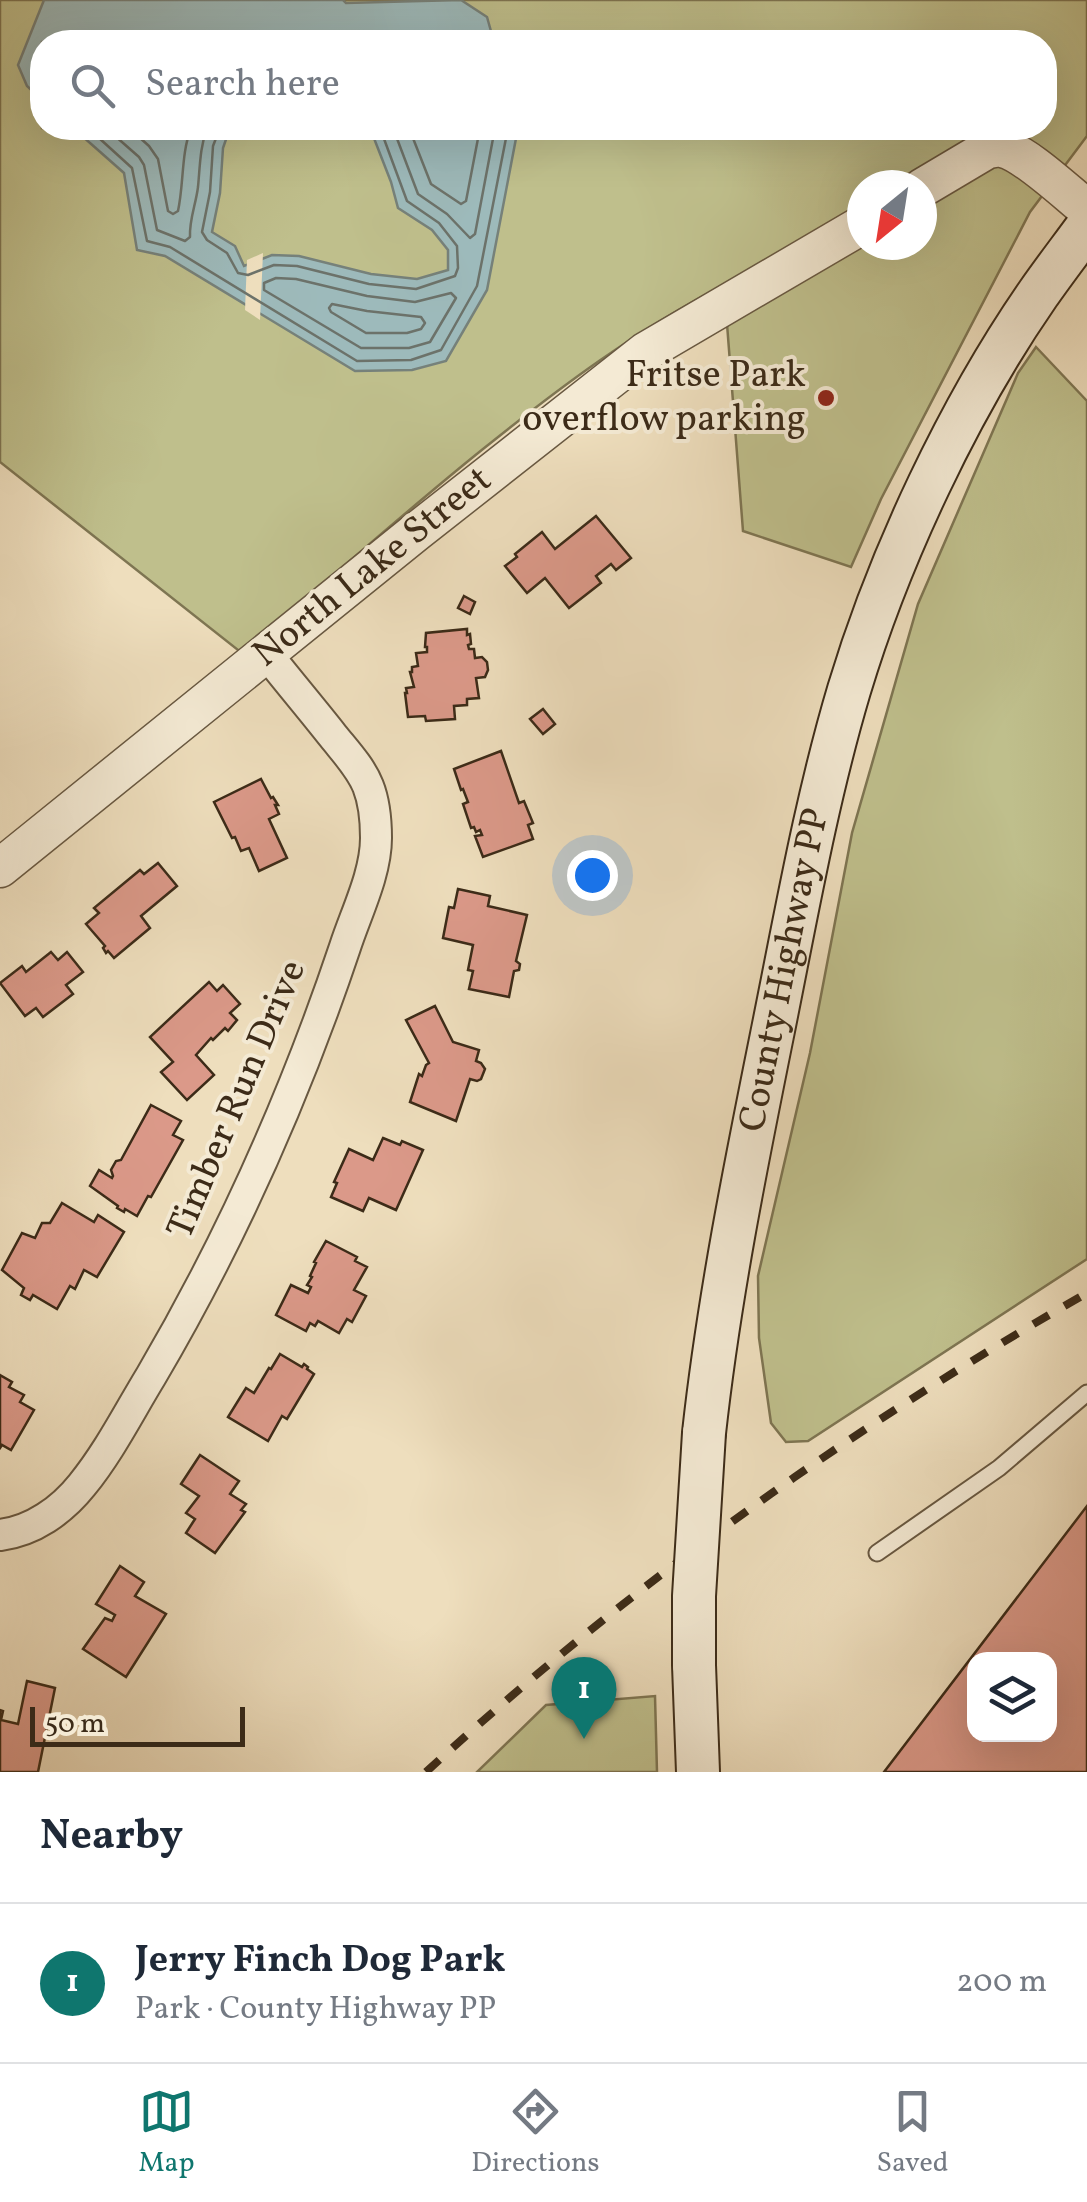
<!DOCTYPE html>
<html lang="en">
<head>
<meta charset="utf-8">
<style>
	body { margin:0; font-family:Vollkorn,serif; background:#f6f6f7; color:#1f2937 }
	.controls { position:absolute; right:30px; bottom:30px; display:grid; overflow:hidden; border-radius:20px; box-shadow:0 10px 40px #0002 }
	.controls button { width:90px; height:90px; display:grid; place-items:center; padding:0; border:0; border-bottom:2px solid #e0e1e3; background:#fff; color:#1f2937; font:50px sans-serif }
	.compass { position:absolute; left:847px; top:170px; width:90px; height:90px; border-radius:50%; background:#fff; box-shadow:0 10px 40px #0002; rotate:210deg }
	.scale { position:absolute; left:30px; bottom:25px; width:215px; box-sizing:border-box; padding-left:10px; border:5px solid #3c2b18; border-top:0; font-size:28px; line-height:35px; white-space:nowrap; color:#3c2b18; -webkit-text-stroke:8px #f4ead4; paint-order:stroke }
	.you { position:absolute; left:592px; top:875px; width:35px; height:35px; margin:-25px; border:8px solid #fff; border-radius:50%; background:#1a73e8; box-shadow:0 0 0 15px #1a73e833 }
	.badge { display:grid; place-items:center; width:65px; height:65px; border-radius:50%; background:#0f766e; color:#fff; font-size:32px; font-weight:700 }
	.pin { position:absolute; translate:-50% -82px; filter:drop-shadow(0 2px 5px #0008) }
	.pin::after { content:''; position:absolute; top:52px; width:35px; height:30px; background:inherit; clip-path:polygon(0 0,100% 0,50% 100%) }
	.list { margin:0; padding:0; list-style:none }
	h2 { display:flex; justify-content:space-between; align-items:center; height:130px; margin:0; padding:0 40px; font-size:42px }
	h2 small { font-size:32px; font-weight:400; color:#747a83 }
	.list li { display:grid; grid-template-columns:65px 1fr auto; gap:30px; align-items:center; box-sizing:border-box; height:160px; padding:0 40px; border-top:2px solid #e0e1e3 }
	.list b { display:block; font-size:38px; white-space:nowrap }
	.list p { margin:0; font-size:32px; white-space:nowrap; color:#747a83 }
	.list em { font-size:32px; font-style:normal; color:#747a83 }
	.icon { flex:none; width:55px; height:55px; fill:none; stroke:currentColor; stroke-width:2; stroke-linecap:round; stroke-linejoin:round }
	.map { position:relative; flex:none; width:1087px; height:1772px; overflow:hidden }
	.search { position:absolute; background:#fff; box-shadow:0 10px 40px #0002; left:30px; right:30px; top:30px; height:110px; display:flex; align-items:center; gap:25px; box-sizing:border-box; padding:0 35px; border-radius:40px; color:#747a83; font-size:38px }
	.sheet { height:290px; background:#fff }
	nav { display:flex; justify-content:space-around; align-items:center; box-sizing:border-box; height:140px; border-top:2px solid #e0e1e3; background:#fff; font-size:28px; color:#747a83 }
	nav a { display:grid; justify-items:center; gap:5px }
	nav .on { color:#0f766e }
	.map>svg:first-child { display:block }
	.green { fill:#bfbf8c; stroke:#7e7552; stroke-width:2.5; fill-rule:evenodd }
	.water { fill:#9dbabb; stroke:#76817a; stroke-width:2.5 }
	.pier { fill:#eedebd }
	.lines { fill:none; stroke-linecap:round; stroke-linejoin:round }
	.shore { stroke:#6c726a; stroke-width:2.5 }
	.building { fill:#db9989; stroke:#3c2b18; stroke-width:2.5; fill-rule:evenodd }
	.service-casing { stroke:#685841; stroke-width:19 }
	.minor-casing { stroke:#685841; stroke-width:34 }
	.tertiary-casing { stroke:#685841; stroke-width:41 }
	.secondary-casing { stroke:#3c2b18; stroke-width:46 }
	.service { stroke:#f4ead4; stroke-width:15 }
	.minor { stroke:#f4ead4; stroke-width:30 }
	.tertiary { stroke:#f4ead4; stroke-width:38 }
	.secondary { stroke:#f4ead4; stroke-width:42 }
	.rail { stroke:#3c2b18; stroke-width:8; stroke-dasharray:18 18; stroke-linecap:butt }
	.secondary-bridge-casing { stroke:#3c2b18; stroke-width:46; stroke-linecap:butt }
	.secondary-bridge { stroke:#f4ead4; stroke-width:42 }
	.poi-dot { fill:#8f2418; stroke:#f4ead4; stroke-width:4 }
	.labels { text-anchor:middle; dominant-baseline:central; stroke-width:8; stroke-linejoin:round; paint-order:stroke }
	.poi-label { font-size:38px; fill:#3c2b18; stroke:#f4ead4; text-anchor:end }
	.street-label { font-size:38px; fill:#3c2b18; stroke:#f4ead4 }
</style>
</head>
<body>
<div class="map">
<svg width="1087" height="1772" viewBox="0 0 1087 1772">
	<rect width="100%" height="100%" fill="#eedebd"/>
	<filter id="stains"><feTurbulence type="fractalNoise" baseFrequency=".002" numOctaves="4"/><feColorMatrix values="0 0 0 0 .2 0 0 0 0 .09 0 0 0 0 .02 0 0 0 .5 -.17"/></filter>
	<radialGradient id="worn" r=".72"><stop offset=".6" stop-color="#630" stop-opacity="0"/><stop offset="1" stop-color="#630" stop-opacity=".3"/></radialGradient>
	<g class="green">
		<path d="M0,0H1087V136L1030,212L881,499L851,567L743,531L724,285C636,330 559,388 483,449C401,515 322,585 243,654L0,462ZM42,42H1044V128H42ZM862,185H922V245H862Z"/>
		<path d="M1036,347L1087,401V1259L808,1441L786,1442L771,1423L759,1338L758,1276L810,1053L852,833L918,604L1018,373Z"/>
		<path d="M655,1696L657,1772H477L546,1705Z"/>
	</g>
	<g class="water">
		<path d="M44,0H343L346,3L461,0L487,17L494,42H42V100L27,86L18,65Z"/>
		<path d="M73,128H230L223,148L220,193L212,232L235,246L244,266L272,255L299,256L371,274L417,279L448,270V250L432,230L398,208L391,182L370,128H518L487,290L446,361L412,370L355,371L165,256L137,250L124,173Z"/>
	</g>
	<path class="pier" d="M263,253L260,320L245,310L247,260Z"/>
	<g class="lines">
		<g class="shore">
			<path d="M88,128L132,168L147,241L170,247L357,361L411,360L441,350L477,286L508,128"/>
			<path d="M106,128L139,157L144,165L157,230L185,241L190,237C189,220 196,204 198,187C200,166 200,147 207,128"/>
			<path d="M129,128L149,146L158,159L168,211L173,214L178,211C184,183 181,154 191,128"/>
			<path d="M220,128L213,146L210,192L202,232L207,240L227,253L238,273L248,275L274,265L297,266L369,284L416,289L455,276L458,268L457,246L439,223L407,201L380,128"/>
			<path d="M393,128L418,194L447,214L470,238L475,234L495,128"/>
			<path d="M409,128L431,184L461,204L466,201L480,128"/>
			<path d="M276,278L296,279L367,296L415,302L451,293L456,298L430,342L409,348H361L264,290V283Z"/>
			<path d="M332,304L367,311L421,317L425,323L421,329L407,333H366L331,312L329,308Z"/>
		</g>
	</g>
	<g class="building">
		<path d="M596,516L631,558L616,570L611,564L596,576L601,583L569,608L545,578L527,593L505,566L517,557L515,554L542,532L555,549Z"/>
		<path d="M464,596L475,602L470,614L458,608Z"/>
		<path d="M467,629V635L470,634L471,644L468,645L469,649H474L475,658L482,657L487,662L488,670L485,677L476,678L479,698L467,699V705L454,706L455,719L426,721L425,716L408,717L405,693H407L406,688L414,687L410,672H412V667L418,666L416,653L427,652V647H425L426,633Z"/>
		<path d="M543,709L555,724L543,734L530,719Z"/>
		<path d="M501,751L519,803L524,801L533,823L528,825L533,839L483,857L475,836L482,835L480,830L476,832L474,827L471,828L463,804L468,802L463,789L461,790L454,769Z"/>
		<path d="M261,779L271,798L273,797L278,805H275L279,814L269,819L287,858L259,871L249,848L241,851L235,837L232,838L214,802Z"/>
		<path d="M158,863L177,886L141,916L150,928L114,958L108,951L106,953L103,948L105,946L86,924L99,913L94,908L140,870L144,874Z"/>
		<path d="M458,889L490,896L488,906L527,915L516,961L520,964L519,970L514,971L509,997L469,989L473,971L468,970L473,945L443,938L449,907L454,908Z"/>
		<path d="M51,952L58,960L67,952L83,972L66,985L73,994L43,1017L36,1008L25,1016L0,983L22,966L26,972Z"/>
		<path d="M209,982L217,991L223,985L240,1004L230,1013L237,1020L228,1031L225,1028L213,1040L211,1038L196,1055L214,1075L187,1100L161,1072L173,1062L150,1037Z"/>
		<path d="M435,1006L453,1042L479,1050L476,1061L481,1063L485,1069L481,1079L477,1081L470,1079L456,1121L410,1102L419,1074L422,1076L426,1065L429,1063L406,1020Z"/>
		<path d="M151,1105L181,1121L173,1135L183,1140L151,1197L148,1196L137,1216L125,1209L124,1212L117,1208L118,1206L90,1186L99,1170L112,1178L113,1176L111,1170L116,1161L121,1160Z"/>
		<path d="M383,1138L400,1145L402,1141L423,1150L396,1210L369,1198L363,1211L331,1197L337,1183L334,1182L349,1149L373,1160Z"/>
		<path d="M62,1203L94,1222L98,1215L124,1232L97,1277L84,1270L75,1289L70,1286L57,1309L33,1295L30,1300L21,1295L24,1288L2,1270L22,1233L35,1238L42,1223H50Z"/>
		<path d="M326,1241L357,1257L355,1261L367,1267L354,1290L366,1296L352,1322L347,1319L339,1333L318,1321L315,1326L310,1323L306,1331L276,1315L291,1285L308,1293L311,1287L307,1285L312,1277L310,1276L316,1263L314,1262Z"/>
		<path d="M280,1354L302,1367L304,1364L308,1367L307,1369L314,1374L287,1419L282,1416L268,1441L228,1417L246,1388L254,1393L269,1368L271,1369Z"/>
		<path d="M0,1375L12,1382L9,1387L24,1395L20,1402L34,1410L11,1450L2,1445L0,1448Z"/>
		<path d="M200,1455L239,1481L230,1494L246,1504L241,1510L245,1512L215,1553L186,1533L195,1519L186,1513L199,1496L181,1484Z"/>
		<path d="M1087,1506V1772H884ZM974,1660H1050V1734H974Z"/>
		<path d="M120,1566L144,1582L135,1596L166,1614L126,1677L83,1649L105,1618L112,1621L115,1615L96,1604Z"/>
		<path d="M27,1681L55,1688L38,1772H0V1710L3,1711L1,1720L18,1724Z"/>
	</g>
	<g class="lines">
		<g class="service-casing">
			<path id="service" d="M877,1553L999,1468L1087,1393"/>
		</g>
		<g class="minor-casing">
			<path id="minor" d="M0,1535C33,1531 62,1510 82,1485C109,1452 129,1412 151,1376C231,1240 295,1096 345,947C356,913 376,874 376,838C376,821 374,801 368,786C361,768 345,751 333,736C311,708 288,681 266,653"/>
		</g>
		<g class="tertiary-casing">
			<g id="tertiary">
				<path d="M922,188L986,150C993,148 994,147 1002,148C1024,152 1068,194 1087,209"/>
				<path d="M0,868L416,532L645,352L862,225"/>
			</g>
		</g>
		<g class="secondary-casing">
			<g id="secondary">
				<path id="s1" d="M704,1433C719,1297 746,1164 773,1030C796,916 816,801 849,690C889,557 959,408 1038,294C1054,271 1071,249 1087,227"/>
				<path d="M694,1665L698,1772"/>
			</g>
		</g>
		<use href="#service" class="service"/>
		<use href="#minor" class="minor"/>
		<use href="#tertiary" class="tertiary"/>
		<use href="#secondary" class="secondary"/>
		<path class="rail" d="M426,1772C627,1587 850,1428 1087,1293"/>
		<g class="secondary-bridge-casing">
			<path id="secondary-bridge" d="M694,1665V1596L704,1433"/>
		</g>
		<use href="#secondary-bridge" class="secondary-bridge"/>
	</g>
	<circle class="poi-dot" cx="826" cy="398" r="10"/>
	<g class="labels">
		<g class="poi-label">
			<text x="806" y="376">Fritse Park<tspan x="806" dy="44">overflow parking</tspan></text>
		</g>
		<g class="street-label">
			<text transform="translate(373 568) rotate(-39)">North Lake Street</text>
			<text stroke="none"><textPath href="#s1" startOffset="470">County Highway PP</textPath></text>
			<text transform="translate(238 1100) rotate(-67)">Timber Run Drive</text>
		</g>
	</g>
	<rect width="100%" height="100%" filter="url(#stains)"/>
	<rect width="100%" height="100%" fill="url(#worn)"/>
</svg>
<div class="controls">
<button><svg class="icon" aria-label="layers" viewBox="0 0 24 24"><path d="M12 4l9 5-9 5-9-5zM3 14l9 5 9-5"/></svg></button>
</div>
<svg class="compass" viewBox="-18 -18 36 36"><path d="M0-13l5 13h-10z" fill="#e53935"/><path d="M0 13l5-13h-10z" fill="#747a83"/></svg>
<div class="scale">50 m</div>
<div class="you"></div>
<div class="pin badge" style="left:584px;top:1739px">1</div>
<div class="search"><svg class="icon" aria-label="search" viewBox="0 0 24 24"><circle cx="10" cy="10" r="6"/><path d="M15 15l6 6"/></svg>Search here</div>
</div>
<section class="sheet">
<h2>Nearby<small></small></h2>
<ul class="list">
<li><span class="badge">1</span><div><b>Jerry Finch Dog Park</b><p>Park · County Highway PP</p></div><em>200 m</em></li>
</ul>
</section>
<nav>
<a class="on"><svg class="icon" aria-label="map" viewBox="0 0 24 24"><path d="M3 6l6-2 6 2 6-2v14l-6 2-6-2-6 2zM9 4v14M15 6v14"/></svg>Map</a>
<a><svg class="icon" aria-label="directions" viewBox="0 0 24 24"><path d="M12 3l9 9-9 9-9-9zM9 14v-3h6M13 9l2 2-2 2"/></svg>Directions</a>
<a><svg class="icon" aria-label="saved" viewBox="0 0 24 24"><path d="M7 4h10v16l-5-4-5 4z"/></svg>Saved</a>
</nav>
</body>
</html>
